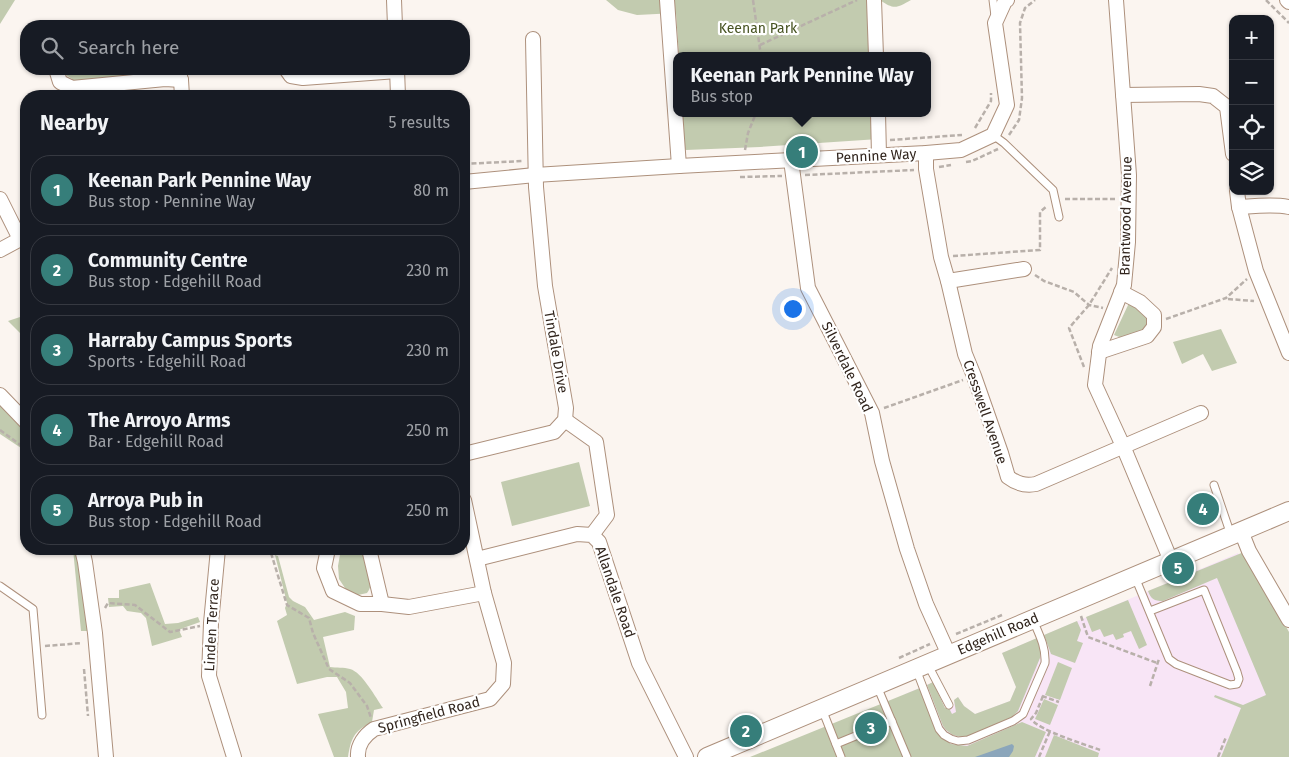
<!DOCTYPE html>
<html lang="en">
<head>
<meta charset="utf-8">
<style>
	body { margin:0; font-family:"Fira Sans",sans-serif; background:#242831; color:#f1f3f6 }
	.controls { position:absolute; right:15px; top:15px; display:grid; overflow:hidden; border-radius:10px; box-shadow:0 1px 4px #0004 }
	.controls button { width:45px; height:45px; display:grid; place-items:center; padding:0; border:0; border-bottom:1px solid #363941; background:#171b24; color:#f1f3f6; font:25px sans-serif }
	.you { position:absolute; left:792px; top:308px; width:18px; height:18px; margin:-12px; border:4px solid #fff; border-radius:50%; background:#1a73e8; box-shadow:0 0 0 8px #1a73e833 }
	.badge { display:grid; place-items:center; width:32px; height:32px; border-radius:50%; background:#367e7a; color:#fff; font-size:16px; font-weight:700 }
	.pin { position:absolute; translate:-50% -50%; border:2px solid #fff; box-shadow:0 1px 5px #0006 }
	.popup { position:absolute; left:673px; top:52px; width:258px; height:65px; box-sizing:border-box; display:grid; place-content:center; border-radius:10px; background:#171b24; filter:drop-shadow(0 1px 4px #0005); font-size:16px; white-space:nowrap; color:#9ea1a6 }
	.popup b { font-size:19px; color:#f1f3f6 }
	.popup::after { content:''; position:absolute; left:50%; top:100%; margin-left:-10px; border:10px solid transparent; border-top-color:#171b24 }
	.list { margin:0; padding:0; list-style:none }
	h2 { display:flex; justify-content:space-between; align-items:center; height:65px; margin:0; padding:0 20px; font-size:21px }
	h2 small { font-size:16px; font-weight:400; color:#9ea1a6 }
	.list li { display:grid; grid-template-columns:32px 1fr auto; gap:15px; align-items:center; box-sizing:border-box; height:70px; margin:0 10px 10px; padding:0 10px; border:1px solid #363941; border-radius:20px }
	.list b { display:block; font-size:19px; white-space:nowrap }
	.list p { margin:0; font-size:16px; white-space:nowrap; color:#9ea1a6 }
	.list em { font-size:16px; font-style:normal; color:#9ea1a6 }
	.icon { flex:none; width:28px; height:28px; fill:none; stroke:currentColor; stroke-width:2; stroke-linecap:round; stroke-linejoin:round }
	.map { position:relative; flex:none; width:1289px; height:757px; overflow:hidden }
	.search { position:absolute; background:#171b24; box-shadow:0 1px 4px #0004; left:20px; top:20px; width:450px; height:55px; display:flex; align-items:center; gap:12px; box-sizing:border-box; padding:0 18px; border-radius:20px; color:#9ea1a6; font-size:19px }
	.panel { position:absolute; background:#171b24; box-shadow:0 1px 4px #0004; left:20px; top:90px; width:450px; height:465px; border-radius:20px }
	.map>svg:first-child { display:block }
	.education { fill:#f8e5f6 }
	.green { fill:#c2cbaf }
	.water { fill:#8ba6bb }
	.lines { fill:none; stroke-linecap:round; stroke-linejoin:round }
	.service-casing { stroke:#ad907c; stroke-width:9 }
	.minor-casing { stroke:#ad907c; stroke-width:16 }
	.tertiary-casing { stroke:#ad907c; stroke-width:20 }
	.path { stroke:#b8b0aa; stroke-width:2.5; stroke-dasharray:5 2.5; stroke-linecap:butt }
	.service { stroke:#fff; stroke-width:7 }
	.minor { stroke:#fff; stroke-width:14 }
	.tertiary { stroke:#fff; stroke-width:18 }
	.labels { text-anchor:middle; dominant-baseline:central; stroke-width:4.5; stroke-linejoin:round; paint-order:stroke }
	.park-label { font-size:14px; fill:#475322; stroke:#fff }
	.street-label { font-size:14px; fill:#31251d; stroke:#fff }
</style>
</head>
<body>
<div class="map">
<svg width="1289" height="757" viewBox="0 0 1289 757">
	<rect width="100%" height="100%" fill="#fbf5f0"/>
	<path class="education" d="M1238,553L1289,658V757H931L905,694L933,682L945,708L954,706V700L958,697L964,706L975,714L1010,701L1016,687L1002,653Z"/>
	<g class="green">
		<path d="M0,0H15L0,24Z"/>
		<path d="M606,0H911C897,8 894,10 880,0L876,56H679L676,13L637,15L618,10Z"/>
		<path d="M64,69H159L153,74L75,81L66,75Z"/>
		<path d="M682,113H880L879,139L760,147L686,150L684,148Z"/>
		<path d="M1129,303C1143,311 1149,311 1147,329L1122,338L1114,335Z"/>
		<path d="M26,315V339L8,321Z"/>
		<path d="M1221,329L1237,363L1212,371L1203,354L1182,364L1173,342Z"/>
		<path d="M0,405L15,419L26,435V448H21L0,434Z"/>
		<path d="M579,462L590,506L512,526L501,482Z"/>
		<path d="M73,549H77L84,583L88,631H81Z"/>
		<path d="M341,549H362C366,562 377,581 367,593L358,595L347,591L339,579L338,566Z"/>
		<path d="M1244,552L1289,632V757H1221L1241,708L1214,697L1215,695L1243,705L1266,695L1217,578L1163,601C1154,601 1151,599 1148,591Z"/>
		<path d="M275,555L278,556L289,597L293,601L305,607L314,620L345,612L355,616L354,630L323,637L330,667C336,668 344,667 350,669C362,672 376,698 383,708L374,710L372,722C354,731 351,738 348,757H334L318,714L348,708L346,692L337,677H327L297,684L277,621L287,615L285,608L287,603Z"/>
		<path d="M150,583L165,624L178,623L198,617L200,622L186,627L179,630L182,637L152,646L146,618L141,613L127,611L123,606L109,607L108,598H119V590Z"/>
		<path d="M1128,600L1147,645L1139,649L1131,631L1123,634L1124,637L1116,640L1113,634L1104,637L1100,629L1092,632L1086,617Z"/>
		<path d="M1077,621L1081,630L1077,641L1083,643L1075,663L1051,654L1044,635Z"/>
		<path d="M1037,638L1040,650V658L1018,711L1012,717L966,737H961L953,735L946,730L943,726L927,685L933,682L945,708H949L952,714L956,712L954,700L958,697L964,706L975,714L1010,701L1016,687L1002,653Z"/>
		<path d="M1058,662L1072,668L1060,700L1045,695Z"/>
		<path d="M920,688L938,733L944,739L951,744L967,746L1022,722L1046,732L1035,757H750Z"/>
		<path d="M1044,699L1058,705L1050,725L1035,719Z"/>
		<path d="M1054,735L1099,753L1098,757H1045Z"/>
	</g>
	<path class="water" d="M1012,744L1014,746L1013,751L1009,757H975Z"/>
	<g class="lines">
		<g class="service-casing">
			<g id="service">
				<path d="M993,0L995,16"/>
				<path d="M993,135L1004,143L1053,190L1059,217"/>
				<path d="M1214,485L1231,535"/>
				<path d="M1135,577L1169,659L1176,664L1230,685L1237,684L1239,679L1237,672L1204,590L1150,611"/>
				<path d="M0,586L33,609L42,715"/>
				<path d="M928,665L949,705"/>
				<path d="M916,669L939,729L944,735L951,739L958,741L968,740L1013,721L1023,714L1045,663C1046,647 1039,634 1033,620"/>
				<path d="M877,686L907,757"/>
				<path d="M822,709L841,757"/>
				<path d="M836,744L892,721"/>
			</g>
		</g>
		<g class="minor-casing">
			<g id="minor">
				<path d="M394,0L395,26"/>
				<path d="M667,0L679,166"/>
				<path d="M874,0L876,56"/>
				<path d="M1116,0L1129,175L1128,242L1124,285L1100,346L1095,385L1123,446L1171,561"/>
				<path d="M1287,0L1289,2"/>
				<path d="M56,69L60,82L72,88L165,79L181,80"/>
				<path d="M178,69L181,80L182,96"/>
				<path d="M286,69L291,76L303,78L397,71"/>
				<path d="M397,69L398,96"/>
				<path d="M1123,95L1199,94L1213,96L1227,107L1233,154"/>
				<path d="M878,113L879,155"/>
				<path d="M926,153V169L941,257L948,281L965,354L974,376L1001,453L1008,477C1017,484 1025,486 1036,484L1201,413"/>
				<path d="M791,160L808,288L872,413L882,461L907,549L926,604L949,655"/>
				<path d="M464,182L535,175L679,166L926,153L961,150L993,135L1007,105L995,23L1005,1L1007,0"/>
				<path d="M1237,191L1239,207L1256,271L1289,353"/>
				<path d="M0,199L20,239"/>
				<path d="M1239,207C1256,206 1273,204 1289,207"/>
				<path d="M0,250L26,236"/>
				<path d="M948,281L1024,269"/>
				<path d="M1099,352L1147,336L1154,327V315L1140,302L1121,292"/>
				<path d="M0,395L26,422"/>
				<path d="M565,420L596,442L607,515L592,535"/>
				<path d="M464,454L554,432L565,420L566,408L545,286L536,187L533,39"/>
				<path d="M1241,531L1249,551L1289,620"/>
				<path d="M82,549L85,562L95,633L106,757"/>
				<path d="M218,549L211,623L209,676L234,757"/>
				<path d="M328,549L324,568L333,591L360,604H382L409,607L484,593"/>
				<path d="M369,549L382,604"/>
				<path d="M477,559L577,534L592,535L599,542L639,663L686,757"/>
				<path d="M358,757C357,745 365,735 374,729L490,699L503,684L504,663L484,593L464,500"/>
			</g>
		</g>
		<g class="tertiary-casing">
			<path id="tertiary" d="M707,757L1289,511"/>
		</g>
		<g class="path">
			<path d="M753,0L761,56"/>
			<path d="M1266,0L1289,23"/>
			<path d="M760,45L857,0"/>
			<path d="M975,128L991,101V93"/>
			<path d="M1009,135L1019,120L1022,98L1020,23L1025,8L1035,0"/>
			<path d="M890,140L962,135"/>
			<path d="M745,150L748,133L756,113"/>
			<path d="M966,162L972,161L998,149"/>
			<path d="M464,164L523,161"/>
			<path d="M939,167L951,165"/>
			<path d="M805,175L914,170"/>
			<path d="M740,177L782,176"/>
			<path d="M1065,199H1117"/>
			<path d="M953,256L1040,250V212L1047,206"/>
			<path d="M1035,275L1044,281L1074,292L1089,305L1103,308"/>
			<path d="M1228,299L1254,301"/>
			<path d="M1166,319L1226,298L1247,279"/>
			<path d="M1084,367L1069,328L1089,305L1112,268"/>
			<path d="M884,408L963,380"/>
			<path d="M0,430L26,449"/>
			<path d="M249,549L271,553L277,549"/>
			<path d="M271,553L287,605L309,618L313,633L329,669L350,683L367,706L371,718"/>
			<path d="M105,608L108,603L135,605L170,632L200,626"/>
			<path d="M1081,616L1088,637L1157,663"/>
			<path d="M956,634L1002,615"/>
			<path d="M45,646L82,643"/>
			<path d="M899,658L930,644"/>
			<path d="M84,669L88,716"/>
			<path d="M1150,686L1159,659"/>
			<path d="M1042,696L1059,702"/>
			<path d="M1043,696L1036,713L1031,719C1040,731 1084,744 1100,750"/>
			<path d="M1039,757L1050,731"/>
			<path d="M1218,757L1226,737"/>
		</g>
		<use href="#service" class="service"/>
		<use href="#minor" class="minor"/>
		<use href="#tertiary" class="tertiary"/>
	</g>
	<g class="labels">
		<g class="park-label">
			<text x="758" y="28">Keenan Park</text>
		</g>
		<g class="street-label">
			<text transform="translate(876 156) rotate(-3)">Pennine Way</text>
			<text transform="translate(1126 216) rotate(-89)">Brantwood Avenue</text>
			<text transform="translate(556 352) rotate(80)">Tindale Drive</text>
			<text transform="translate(847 367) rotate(64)">Silverdale Road</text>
			<text transform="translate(985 412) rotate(71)">Cresswell Avenue</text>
			<text transform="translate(615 592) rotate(71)">Allandale Road</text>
			<text transform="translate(212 625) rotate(-87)">Linden Terrace</text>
			<text transform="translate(998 634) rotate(-23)">Edgehill Road</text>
			<text transform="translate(429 715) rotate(-15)">Springfield Road</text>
		</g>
	</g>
</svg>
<div class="controls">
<button>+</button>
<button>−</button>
<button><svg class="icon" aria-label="locate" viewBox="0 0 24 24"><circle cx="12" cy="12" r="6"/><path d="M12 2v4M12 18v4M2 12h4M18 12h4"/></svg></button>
<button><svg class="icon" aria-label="layers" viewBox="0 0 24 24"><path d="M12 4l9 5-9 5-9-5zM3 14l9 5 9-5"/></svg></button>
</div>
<div class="you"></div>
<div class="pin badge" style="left:802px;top:152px">1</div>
<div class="popup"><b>Keenan Park Pennine Way</b>Bus stop</div>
<div class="pin badge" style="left:746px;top:731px">2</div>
<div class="pin badge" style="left:871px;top:728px">3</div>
<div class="pin badge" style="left:1203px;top:509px">4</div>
<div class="pin badge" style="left:1178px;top:568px">5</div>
<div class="search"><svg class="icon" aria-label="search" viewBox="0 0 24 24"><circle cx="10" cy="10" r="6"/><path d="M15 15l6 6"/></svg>Search here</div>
<section class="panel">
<h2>Nearby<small>5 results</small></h2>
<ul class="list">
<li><span class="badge">1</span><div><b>Keenan Park Pennine Way</b><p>Bus stop · Pennine Way</p></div><em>80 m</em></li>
<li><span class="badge">2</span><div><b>Community Centre</b><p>Bus stop · Edgehill Road</p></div><em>230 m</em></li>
<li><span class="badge">3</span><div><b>Harraby Campus Sports</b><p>Sports · Edgehill Road</p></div><em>230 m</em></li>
<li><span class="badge">4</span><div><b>The Arroyo Arms</b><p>Bar · Edgehill Road</p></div><em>250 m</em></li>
<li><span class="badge">5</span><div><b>Arroya Pub in</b><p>Bus stop · Edgehill Road</p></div><em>250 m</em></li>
</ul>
</section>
</div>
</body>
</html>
